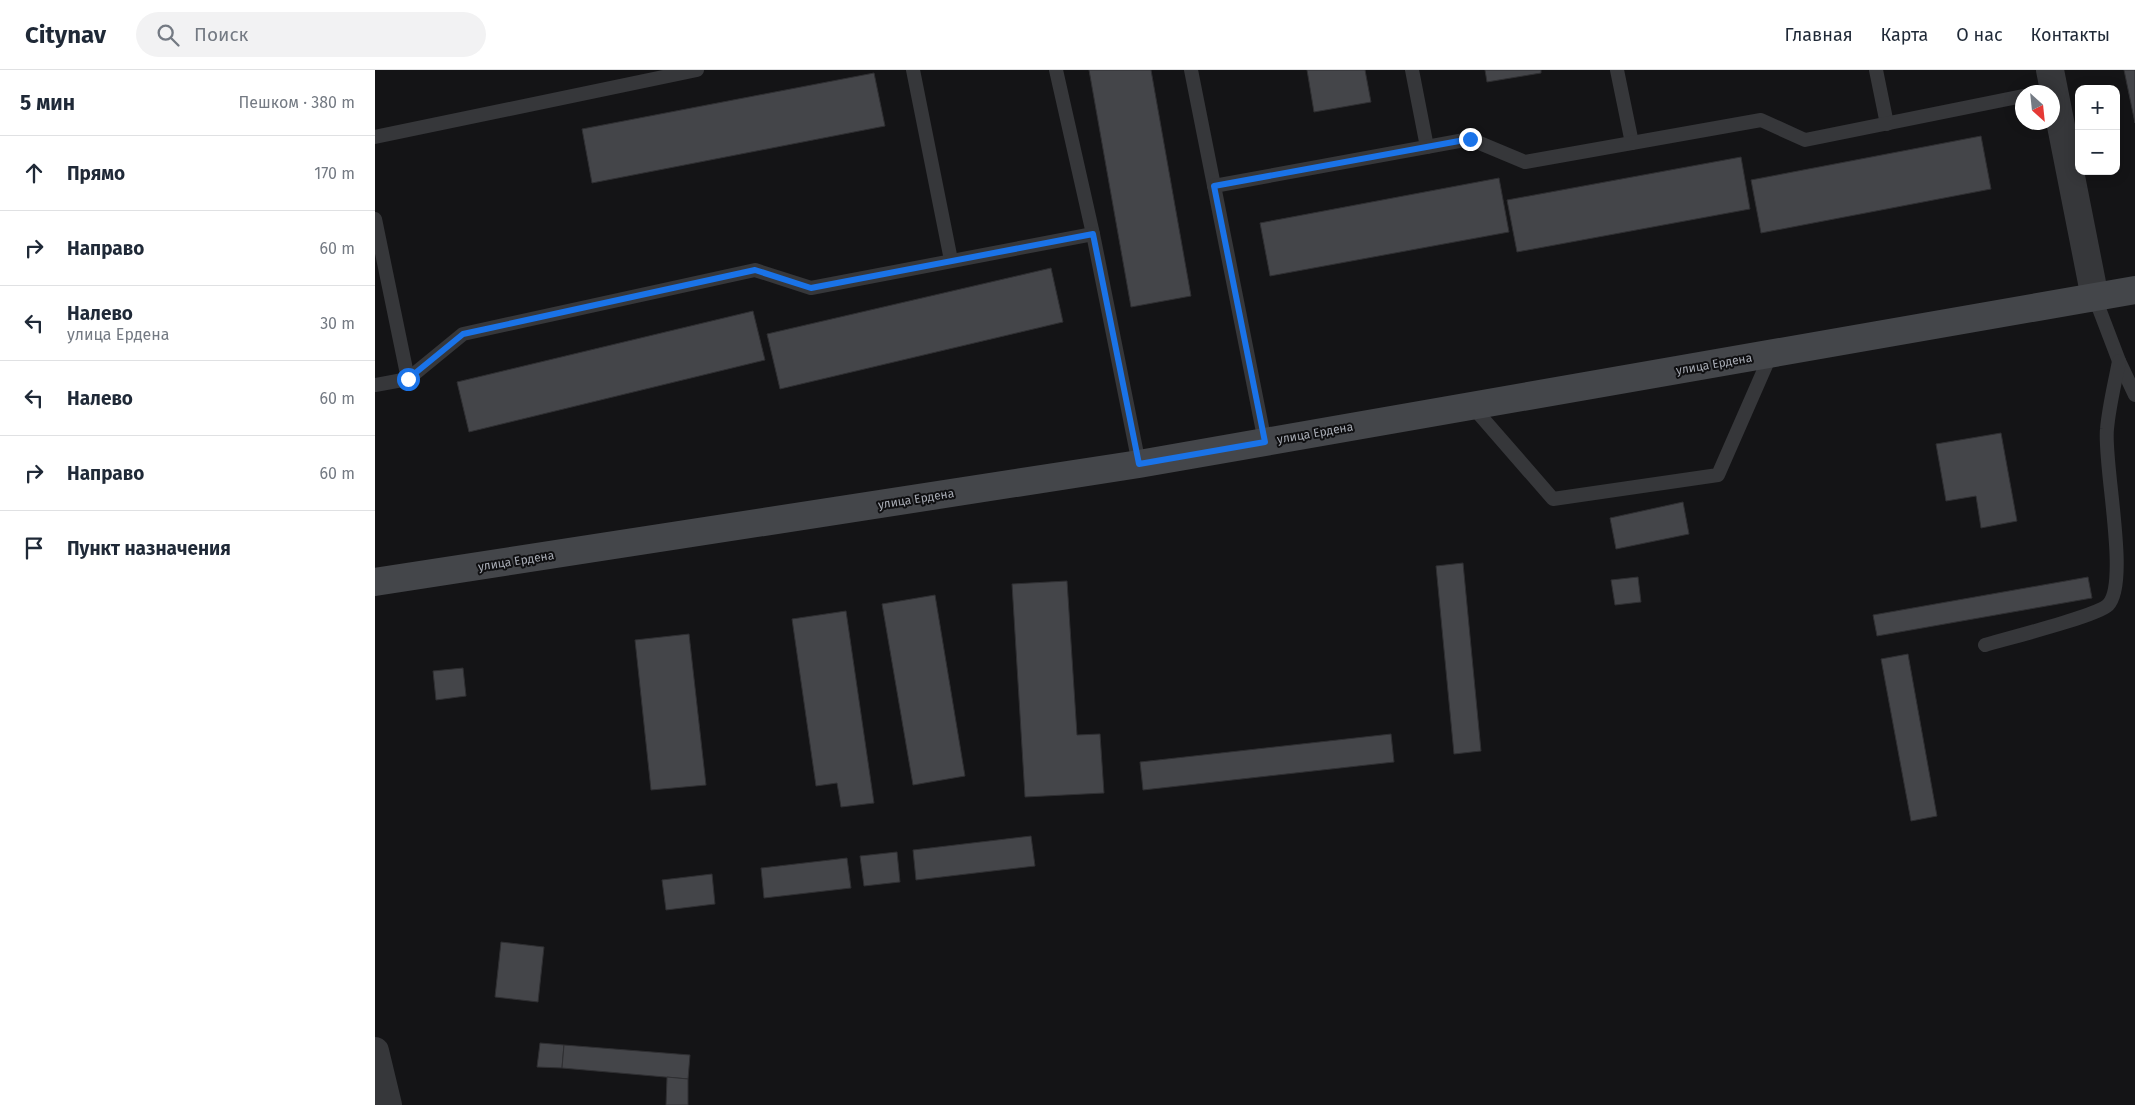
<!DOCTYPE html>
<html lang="ru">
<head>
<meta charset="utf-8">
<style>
	body { margin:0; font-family:"Fira Sans",sans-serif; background:#f2f2f3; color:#1f2937 }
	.controls { position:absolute; right:15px; top:15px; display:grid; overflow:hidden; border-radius:10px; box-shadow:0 2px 12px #0003 }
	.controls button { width:45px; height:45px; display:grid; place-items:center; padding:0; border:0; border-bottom:1px solid #e0e1e3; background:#fff; color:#1f2937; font:25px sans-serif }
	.compass { position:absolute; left:1640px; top:15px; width:45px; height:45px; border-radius:50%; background:#fff; box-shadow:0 2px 12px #0003; rotate:153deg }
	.stop { position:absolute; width:15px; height:15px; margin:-11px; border:4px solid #1a73e8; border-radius:50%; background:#fff }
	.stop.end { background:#1a73e8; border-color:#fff; box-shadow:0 1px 5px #0008 }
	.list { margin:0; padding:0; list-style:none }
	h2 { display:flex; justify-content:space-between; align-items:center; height:65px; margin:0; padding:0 20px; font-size:21px }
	h2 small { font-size:16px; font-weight:400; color:#747a83 }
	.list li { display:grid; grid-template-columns:32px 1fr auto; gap:15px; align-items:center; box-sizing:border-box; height:75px; padding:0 20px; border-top:1px solid #e0e1e3 }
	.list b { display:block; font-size:19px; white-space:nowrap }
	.list p { margin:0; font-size:16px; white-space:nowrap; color:#747a83 }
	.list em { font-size:16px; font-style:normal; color:#747a83 }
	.icon { flex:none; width:28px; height:28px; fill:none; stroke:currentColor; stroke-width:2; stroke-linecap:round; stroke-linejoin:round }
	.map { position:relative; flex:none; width:1760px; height:1035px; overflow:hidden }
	header { display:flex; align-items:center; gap:30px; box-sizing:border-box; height:70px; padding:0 25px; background:#fff; border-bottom:1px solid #e0e1e3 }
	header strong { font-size:24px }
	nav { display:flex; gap:28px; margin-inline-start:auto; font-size:18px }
	.search { width:350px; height:45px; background:#f2f2f3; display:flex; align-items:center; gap:12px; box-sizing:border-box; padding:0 18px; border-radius:28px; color:#747a83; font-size:19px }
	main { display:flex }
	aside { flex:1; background:#fff }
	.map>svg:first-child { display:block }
	.building { fill:#444549; stroke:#2f2f32 }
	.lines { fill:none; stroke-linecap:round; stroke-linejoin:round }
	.lane { stroke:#36373a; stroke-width:14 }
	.street { stroke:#36373a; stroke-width:28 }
	.secondary { stroke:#44464a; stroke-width:28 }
	.route { stroke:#1a73e8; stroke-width:6 }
	.labels { text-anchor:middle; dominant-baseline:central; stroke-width:4; stroke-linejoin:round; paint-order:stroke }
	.street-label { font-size:12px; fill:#a8acb5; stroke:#0f0f11 }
</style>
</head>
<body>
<header>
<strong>Citynav</strong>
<div class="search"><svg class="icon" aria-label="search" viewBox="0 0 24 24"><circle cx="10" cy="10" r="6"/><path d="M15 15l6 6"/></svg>Поиск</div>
<nav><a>Главная</a><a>Карта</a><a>О нас</a><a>Контакты</a></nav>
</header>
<main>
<aside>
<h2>5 мин<small>Пешком · 380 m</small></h2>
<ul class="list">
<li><svg class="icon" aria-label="ahead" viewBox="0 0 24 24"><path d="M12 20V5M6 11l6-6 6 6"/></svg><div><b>Прямо</b></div><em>170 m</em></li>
<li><svg class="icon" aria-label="right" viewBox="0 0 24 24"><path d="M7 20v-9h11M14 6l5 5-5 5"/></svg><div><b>Направо</b></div><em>60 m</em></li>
<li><svg class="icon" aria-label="left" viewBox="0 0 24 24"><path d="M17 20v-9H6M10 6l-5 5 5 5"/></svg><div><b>Налево</b><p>улица Ердена</p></div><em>30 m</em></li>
<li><svg class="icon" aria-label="left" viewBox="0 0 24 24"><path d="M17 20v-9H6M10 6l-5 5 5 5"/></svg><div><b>Налево</b></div><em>60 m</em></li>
<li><svg class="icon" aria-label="right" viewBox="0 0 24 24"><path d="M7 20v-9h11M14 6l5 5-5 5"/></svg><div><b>Направо</b></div><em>60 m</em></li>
<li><svg class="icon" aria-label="arrive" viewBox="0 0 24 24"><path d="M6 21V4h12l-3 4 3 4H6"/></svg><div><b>Пункт назначения</b></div></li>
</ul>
</aside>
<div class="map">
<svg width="1760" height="1035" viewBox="0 0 1760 1035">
	<rect width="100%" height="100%" fill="#141416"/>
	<g class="building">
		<path d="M714,0H776L816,226L756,237Z"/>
		<path d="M932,0H990L996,32L939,42Z"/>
		<path d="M1110,0H1166V3L1112,12Z"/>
		<path d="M1749,0H1760V53Z"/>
		<path d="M499,3L510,56L217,113L207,59Z"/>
		<path d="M1606,66L1616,119L1386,163L1376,110Z"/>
		<path d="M1366,87L1375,139L1142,182L1132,130Z"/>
		<path d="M1124,108L1134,162L895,206L885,153Z"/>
		<path d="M676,198L688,252L405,319L392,264Z"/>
		<path d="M378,241L390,290L94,362L82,312Z"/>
		<path d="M1626,363L1642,451L1606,458L1601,426L1571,431L1561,374Z"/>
		<path d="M1308,432L1314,464L1241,479L1235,448Z"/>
		<path d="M1088,493L1106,681L1079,684L1061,496Z"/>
		<path d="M1263,507L1266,532L1240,535L1236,510Z"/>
		<path d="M1713,507L1717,528L1502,566L1498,545Z"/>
		<path d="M692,511L702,665L725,664L729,723L650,727L637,514Z"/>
		<path d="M560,525L590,706L538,715L507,534Z"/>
		<path d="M471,541L499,733L466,737L462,713L441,716L417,549Z"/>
		<path d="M314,564L331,715L276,720L260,570Z"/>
		<path d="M1533,584L1562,746L1536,751L1506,589Z"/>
		<path d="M88,598L91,626L61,630L58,601Z"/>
		<path d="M1016,664L1019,692L768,720L765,692Z"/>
		<path d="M656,766L660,796L541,810L538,780Z"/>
		<path d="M522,782L525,812L489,816L485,786Z"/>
		<path d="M472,788L476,818L389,828L386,798Z"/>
		<path d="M337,804L340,834L291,840L287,810Z"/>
		<path d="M126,872L169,877L163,932L120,927Z"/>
		<path d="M165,973L189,975L187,998L162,997Z"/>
		<path d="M189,975L315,985L313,1009L187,998Z"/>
		<path d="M292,1007L313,1009V1035H291Z"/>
	</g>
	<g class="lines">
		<g class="lane">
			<path d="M538,0L576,190"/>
			<path d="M681,0L718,164L764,394"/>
			<path d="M816,0L890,372"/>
			<path d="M1037,0L1052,77"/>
			<path d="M1242,0L1257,73"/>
			<path d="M1501,0L1512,54"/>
			<path d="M0,67L322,0"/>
			<path d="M839,116L1095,69L1150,92L1386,50L1430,70L1648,26"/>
			<path d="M0,149L33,309"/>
			<path d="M1720,228L1744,291L1760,325"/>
			<path d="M0,315L33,309L88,264L380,200L436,218L718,164"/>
			<path d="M1097,336L1178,429L1343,405L1396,284"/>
			<path d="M1610,575C1630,569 1722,546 1733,535C1755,513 1728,392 1732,359C1734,336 1740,313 1744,291"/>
		</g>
		<g class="street">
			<path d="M1675,0L1720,228"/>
			<path d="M0,981L13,1035"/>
		</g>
		<path class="secondary" d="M0,512L764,394L1760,220"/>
	</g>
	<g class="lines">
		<path class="route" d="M33,309L88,264L380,200L436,218L718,164L764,394L890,372L839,116L1095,69"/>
	</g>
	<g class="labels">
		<g class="street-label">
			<text transform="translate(1339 294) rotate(-10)">улица Ердена</text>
			<text transform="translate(940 363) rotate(-10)">улица Ердена</text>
			<text transform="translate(541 429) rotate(-9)">улица Ердена</text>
			<text transform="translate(141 491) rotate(-9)">улица Ердена</text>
		</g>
	</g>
</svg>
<div class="controls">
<button>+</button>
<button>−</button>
</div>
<svg class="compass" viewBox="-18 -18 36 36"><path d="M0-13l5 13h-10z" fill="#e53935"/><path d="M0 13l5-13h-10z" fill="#747a83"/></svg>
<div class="stop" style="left:33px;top:309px"></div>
<div class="stop end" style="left:1095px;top:69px"></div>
</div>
</main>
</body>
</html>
